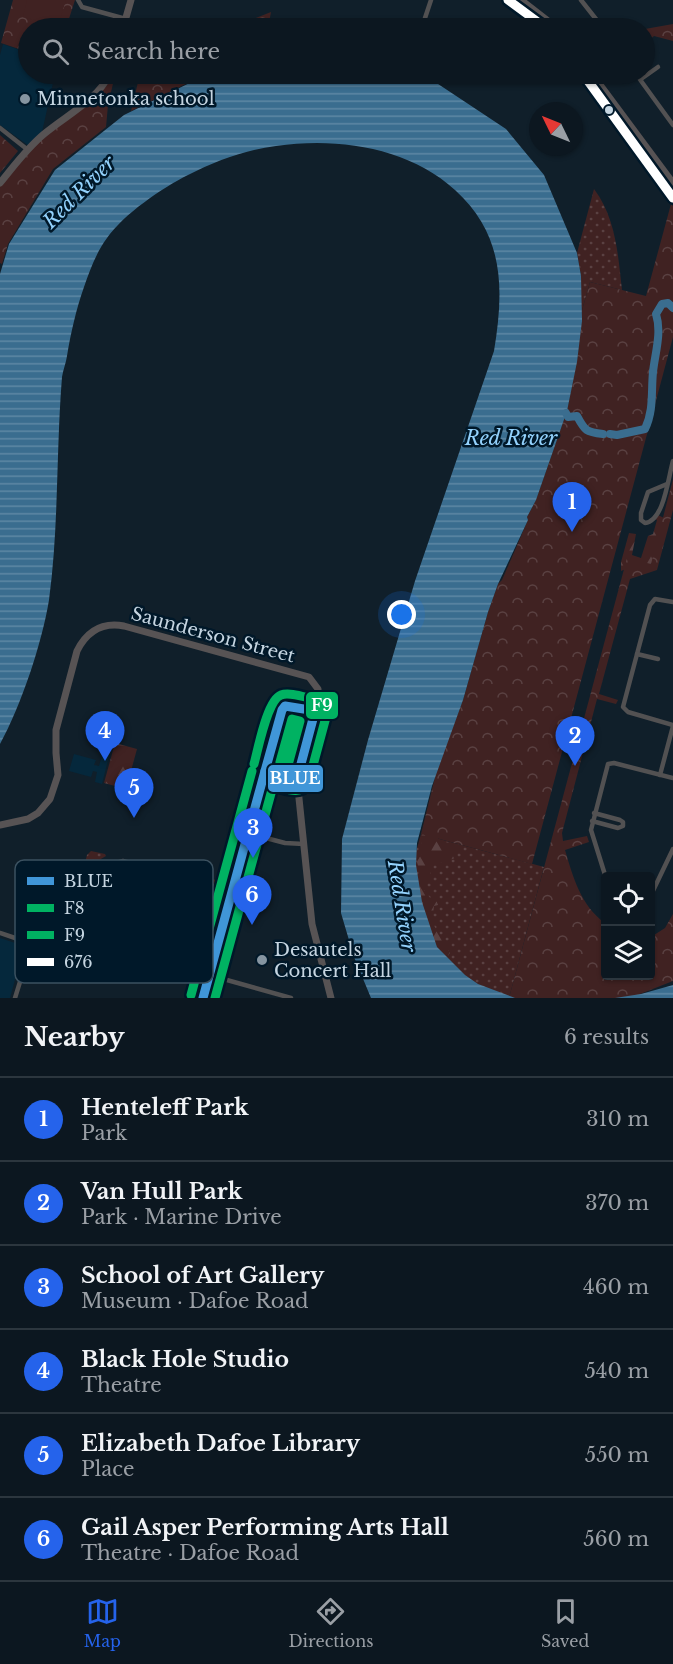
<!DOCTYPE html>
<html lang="en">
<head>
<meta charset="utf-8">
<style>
	body { margin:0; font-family:"Libre Baskerville",serif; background:#152029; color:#f1f3f6 }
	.controls { position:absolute; right:18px; bottom:18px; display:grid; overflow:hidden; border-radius:6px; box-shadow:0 2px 4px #0004 }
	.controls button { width:54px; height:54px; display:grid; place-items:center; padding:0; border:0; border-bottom:2px solid #2c363e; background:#0c1720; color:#f1f3f6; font:30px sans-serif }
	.compass { position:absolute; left:529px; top:102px; width:54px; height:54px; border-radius:50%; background:#0c1720; box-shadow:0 2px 4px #0004; rotate:313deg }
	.you { position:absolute; left:402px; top:615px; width:21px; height:21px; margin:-15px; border:4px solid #fff; border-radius:50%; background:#1a73e8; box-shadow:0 0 0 9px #1a73e833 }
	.badge { display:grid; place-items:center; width:39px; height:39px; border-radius:50%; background:#2563eb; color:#fff; font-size:20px; font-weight:700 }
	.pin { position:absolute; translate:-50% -50px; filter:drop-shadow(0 2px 3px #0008) }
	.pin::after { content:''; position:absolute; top:32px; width:21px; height:18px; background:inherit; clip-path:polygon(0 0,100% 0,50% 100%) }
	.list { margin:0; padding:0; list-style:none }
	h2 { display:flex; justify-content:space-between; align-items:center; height:78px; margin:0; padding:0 24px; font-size:26px }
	h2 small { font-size:20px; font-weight:400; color:#9a9fa5 }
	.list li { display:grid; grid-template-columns:39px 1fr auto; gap:18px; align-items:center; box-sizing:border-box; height:84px; padding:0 24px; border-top:2px solid #2c363e }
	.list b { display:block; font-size:22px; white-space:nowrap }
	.list p { margin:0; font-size:20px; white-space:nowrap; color:#9a9fa5 }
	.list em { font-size:20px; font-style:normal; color:#9a9fa5 }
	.icon { flex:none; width:33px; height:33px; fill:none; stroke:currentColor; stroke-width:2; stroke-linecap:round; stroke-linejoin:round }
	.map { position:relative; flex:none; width:673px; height:998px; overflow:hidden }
	.search { position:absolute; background:#0c1720; box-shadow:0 2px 4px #0004; left:18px; right:18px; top:18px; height:66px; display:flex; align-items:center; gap:15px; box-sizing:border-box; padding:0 21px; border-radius:33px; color:#9a9fa5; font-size:22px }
	.sheet { height:582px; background:#0c1720 }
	nav { display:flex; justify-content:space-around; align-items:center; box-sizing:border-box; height:84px; border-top:2px solid #2c363e; background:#0c1720; font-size:16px; color:#9a9fa5 }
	nav a { display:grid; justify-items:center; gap:3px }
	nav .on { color:#2563eb }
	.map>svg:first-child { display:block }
	.built { fill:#05283c }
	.grass { fill:url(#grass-dots) }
	.forest { fill:url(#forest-firs) }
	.park { fill:url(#park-crowns) }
	.pitch { fill:#402222 }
	.water { fill:url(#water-rules) }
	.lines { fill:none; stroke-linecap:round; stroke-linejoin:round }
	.river { stroke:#3a6d8f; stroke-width:8 }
	.street { stroke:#525152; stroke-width:4.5 }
	.secondary { stroke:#575354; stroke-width:7 }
	.bus-1-casing { stroke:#001829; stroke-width:14 }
	.bus-2-casing { stroke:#001829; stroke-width:14 }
	.bus-3-casing { stroke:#001829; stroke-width:14 }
	.bus-4-casing { stroke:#001829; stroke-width:14 }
	.bus-1 { stroke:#4096d8; stroke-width:9 }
	.bus-2 { stroke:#00b262; stroke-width:9 }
	.bus-3 { stroke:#00b262; stroke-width:9 }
	.bus-4 { stroke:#fff; stroke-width:9 }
	.poi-dot { fill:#8695a1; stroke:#001829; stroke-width:2 }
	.bus-dot { fill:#c5d5e1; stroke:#001829; stroke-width:2 }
	.labels { text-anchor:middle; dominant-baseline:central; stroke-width:5; stroke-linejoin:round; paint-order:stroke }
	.poi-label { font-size:18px; fill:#c5d5e1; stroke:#001829; text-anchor:start }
	.street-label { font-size:18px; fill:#c5d5e1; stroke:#001829 }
	.water-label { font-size:20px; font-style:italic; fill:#93d2fd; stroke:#001829 }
	.key { fill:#001829; stroke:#3b5160; stroke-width:1.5 }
	.key-label { font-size:16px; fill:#c5d5e1 }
	.line-badge { stroke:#001829; stroke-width:2 }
	.badge-label { font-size:16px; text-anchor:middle; font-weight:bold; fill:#fff }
</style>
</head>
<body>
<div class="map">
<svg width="673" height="998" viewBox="0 0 673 998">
	<defs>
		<pattern id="grass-dots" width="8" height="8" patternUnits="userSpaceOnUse" patternTransform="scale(1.5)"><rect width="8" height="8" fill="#402222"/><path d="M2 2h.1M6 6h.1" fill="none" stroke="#5a4142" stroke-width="1.8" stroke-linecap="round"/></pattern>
		<pattern id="forest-firs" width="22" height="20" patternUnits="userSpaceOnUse" patternTransform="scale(1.5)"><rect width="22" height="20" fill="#402222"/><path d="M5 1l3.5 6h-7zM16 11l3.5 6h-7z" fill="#5a4142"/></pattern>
		<pattern id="park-crowns" width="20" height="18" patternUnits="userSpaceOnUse" patternTransform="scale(1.5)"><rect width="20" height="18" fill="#402222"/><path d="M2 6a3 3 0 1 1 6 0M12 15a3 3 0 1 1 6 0" fill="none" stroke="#5a4142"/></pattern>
		<pattern id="water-rules" width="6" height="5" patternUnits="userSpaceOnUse" patternTransform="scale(1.5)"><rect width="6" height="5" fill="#3a6d8f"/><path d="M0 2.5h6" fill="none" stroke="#5e88a4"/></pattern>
	</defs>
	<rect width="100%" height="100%" fill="#101f2a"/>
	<g class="built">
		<path d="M3,44L28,53V74H55L42,132L29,146L0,125V55Z"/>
		<path d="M106,742L112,744L102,784L95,782L97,772L93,771L91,777L69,771L74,754L96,760L94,765L99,766Z"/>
		<path d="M0,938L15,943L21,958L10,998H0Z"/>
	</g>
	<g class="grass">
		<path d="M594,189C616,218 618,255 622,290L590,282L581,314V276L577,253Z"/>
		<path d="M421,834L544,867L509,998L462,980L425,924L414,859Z"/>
		<path d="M91,851L105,854L106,856L87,867H84L87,855Z"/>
		<path d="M180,870L223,882L226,884L222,901L223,905L214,939L210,942L164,929L162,922L173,879Z"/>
	</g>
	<g class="forest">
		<path d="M563,422L439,831L438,840L449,843L459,850L455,858L440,863L435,857C431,869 430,878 424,890L431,899L435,893L438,905L434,906L432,922L450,953L448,955L459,971L438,952L422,911L423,900L416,899V891L420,886V872L416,859L421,856L422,845L420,838L424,832L494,606L543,482Z"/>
		<path d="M656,514L664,518L654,562C643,569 632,565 621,571V562L629,533L636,534L632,555L641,558L648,536L653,534L657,520L652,518Z"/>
		<path d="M115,743L137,749L126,789L104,783Z"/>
	</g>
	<g class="park">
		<path d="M13,0H75L66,28H28V52L1,43Z"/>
		<path d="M271,12L268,28H241L248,26L246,22Z"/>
		<path d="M673,24V41L654,36L645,44V29Z"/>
		<path d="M140,74H206L131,111Z"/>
		<path d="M115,75L108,105L106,127L53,169L8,244L2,264L0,263V186L42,138L107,85Z"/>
		<path d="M0,135L18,151L0,173Z"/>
		<path d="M671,204L673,206V337L532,864L421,834L437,769L463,700L488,612L498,584L502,580L528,520L527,517L536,500L567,411L578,354L581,314L590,282L646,296Z"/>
		<path d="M673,479V510L657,570L630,579L599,694L618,700L616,704L597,699L562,833L563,841L587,836L589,842L565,850C573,877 581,906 605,923L606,975H650L651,937L665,928L673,914V981L630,998H509L627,558L651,564Z"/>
	</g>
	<path class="pitch" d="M27,0H66L58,26L23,17Z"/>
	<g class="water">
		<path d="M214,74H423L506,129L544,175L577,253L581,276L582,321L577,362L567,411L536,500L527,517L528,520L498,584L488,612L463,700L432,786L417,843L416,865L422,902L437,947L465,975L478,984L515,998H371L354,957L341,913L342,839L368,740L415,581L494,351C504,290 505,235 455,190C408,147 337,137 276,146C245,150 216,161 188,175C162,188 124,214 107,238C96,253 90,270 84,287C76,310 71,332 67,356C66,363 63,370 62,377C56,451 59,526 49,600C42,643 21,706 0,744V274L9,244L55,170L124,115L206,75Z"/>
		<path d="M673,985V998H615L641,994Z"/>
	</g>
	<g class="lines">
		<g class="river">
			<path d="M566,413L568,417L577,416C585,431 586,432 603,434"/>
			<path d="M610,434L617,435L645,429C654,410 651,392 653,372C655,353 662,333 656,314L662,304L668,303L673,308"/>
		</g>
		<g class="street">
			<path d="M78,0L82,7L126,19"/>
			<path d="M581,0L603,28"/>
			<path d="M425,18L431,0"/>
			<path d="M636,74L673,125"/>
			<path d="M641,79L658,67"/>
			<path d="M0,128L28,150"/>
			<path d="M667,484L648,492L641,513V520L645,523C664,521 668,478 673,461"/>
			<path d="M673,602L655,599L650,605L623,707L628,712L673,725"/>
			<path d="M637,654L658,659"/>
			<path d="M660,775L673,726"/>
			<path d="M592,821L618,828L623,826V822L620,820L594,813"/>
			<path d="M247,833L285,843L304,844"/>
			<path d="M606,878L591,830L608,764L614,763L673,778"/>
			<path d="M650,897L673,849"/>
			<path d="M227,909L264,771"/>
			<path d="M156,918L150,923H144L105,911L103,906L116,863L123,861L161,872L166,875V880L156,918V924L160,931"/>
			<path d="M144,923L147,927L156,931L217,947"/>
			<path d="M0,933L18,939L28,956L15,998"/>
			<path d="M209,975L291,998"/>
			<path d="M203,998L227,908"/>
		</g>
		<g class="secondary">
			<path d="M508,0L546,28"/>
			<path d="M521,0L557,28"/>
			<path d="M123,28L131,0"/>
			<path d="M583,74L673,198"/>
			<path d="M592,74L673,183"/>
			<path d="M0,183C14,166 27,148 44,134C68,114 96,101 110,74"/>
			<path d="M0,825L28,819L38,813L50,799L58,775L56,753V730L77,651C87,631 102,622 124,626L309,677L318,689V701L297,779L312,924L331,998"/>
		</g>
		<g class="bus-1-casing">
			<g id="bus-1">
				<path d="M285,706L310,710L314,715L297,779L265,771L282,710Z"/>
				<path d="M203,998L265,771"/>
			</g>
		</g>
		<g class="bus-2-casing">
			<g id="bus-2">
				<path d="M292,719L300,721L288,765L280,762Z"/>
				<path d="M215,998L273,786"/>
			</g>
		</g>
		<g class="bus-3-casing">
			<g id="bus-3">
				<path d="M254,764C258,750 267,700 281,695C288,692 301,696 309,698C319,699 325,707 326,717L308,784C299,796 285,788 273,786"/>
				<path d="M191,995L252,771"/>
			</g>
		</g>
		<g class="bus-4-casing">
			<g id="bus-4">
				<path d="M508,0L546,28"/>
				<path d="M583,74L673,198"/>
			</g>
		</g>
		<use href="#bus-1" class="bus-1"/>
		<use href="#bus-2" class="bus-2"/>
		<use href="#bus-3" class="bus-3"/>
		<use href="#bus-4" class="bus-4"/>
	</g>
	<g class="poi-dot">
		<circle cx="25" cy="99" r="6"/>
		<circle cx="262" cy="960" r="6"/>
	</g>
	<circle class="bus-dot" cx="609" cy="110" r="5"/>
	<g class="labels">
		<g class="poi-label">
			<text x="37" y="99">Minnetonka school</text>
			<text x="274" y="950">Desautels<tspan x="274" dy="21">Concert Hall</tspan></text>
		</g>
		<g class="street-label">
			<text transform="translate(213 635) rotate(15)">Saunderson Street</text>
		</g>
		<g class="water-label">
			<text transform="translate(79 192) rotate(-45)">Red River</text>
			<text x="511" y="438">Red River</text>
			<text transform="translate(402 906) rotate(81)">Red River</text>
		</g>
	</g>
	<rect x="15" y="860" width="198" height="123" rx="9" class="key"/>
	<rect x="27" y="877" width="27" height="8" fill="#4096d8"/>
	<rect x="27" y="904" width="27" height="8" fill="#00b262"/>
	<rect x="27" y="931" width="27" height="8" fill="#00b262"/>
	<rect x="27" y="958" width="27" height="8" fill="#fff"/>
	<g class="key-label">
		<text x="64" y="887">BLUE</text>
		<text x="64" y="914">F8</text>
		<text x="64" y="941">F9</text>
		<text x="64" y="968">676</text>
	</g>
	<g class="line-badge">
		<rect x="305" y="691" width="34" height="29" rx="6" fill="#00b262"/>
		<rect x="267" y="764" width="57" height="29" rx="6" fill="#4096d8"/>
	</g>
	<g class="badge-label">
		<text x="322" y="711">F9</text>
		<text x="295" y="784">BLUE</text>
	</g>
</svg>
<div class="controls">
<button><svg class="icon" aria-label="locate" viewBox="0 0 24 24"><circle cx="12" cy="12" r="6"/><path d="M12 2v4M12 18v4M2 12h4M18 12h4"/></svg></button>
<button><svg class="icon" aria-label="layers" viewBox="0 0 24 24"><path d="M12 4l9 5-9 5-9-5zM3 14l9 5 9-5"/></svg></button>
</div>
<svg class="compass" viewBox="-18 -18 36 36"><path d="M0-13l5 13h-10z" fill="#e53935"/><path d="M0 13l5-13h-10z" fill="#9a9fa5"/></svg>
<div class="you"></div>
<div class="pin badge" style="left:572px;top:532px">1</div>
<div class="pin badge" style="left:575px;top:766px">2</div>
<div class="pin badge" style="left:253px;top:858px">3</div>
<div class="pin badge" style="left:105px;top:761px">4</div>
<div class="pin badge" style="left:134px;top:818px">5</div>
<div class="pin badge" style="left:252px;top:925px">6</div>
<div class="search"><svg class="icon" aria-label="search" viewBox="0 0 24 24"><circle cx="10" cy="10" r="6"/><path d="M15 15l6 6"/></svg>Search here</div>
</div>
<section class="sheet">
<h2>Nearby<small>6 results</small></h2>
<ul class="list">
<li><span class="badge">1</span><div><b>Henteleff Park</b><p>Park</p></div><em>310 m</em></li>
<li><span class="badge">2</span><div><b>Van Hull Park</b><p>Park · Marine Drive</p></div><em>370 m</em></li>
<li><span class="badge">3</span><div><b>School of Art Gallery</b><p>Museum · Dafoe Road</p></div><em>460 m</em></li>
<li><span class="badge">4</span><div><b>Black Hole Studio</b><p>Theatre</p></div><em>540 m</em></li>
<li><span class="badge">5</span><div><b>Elizabeth Dafoe Library</b><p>Place</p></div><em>550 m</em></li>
<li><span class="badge">6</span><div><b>Gail Asper Performing Arts Hall</b><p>Theatre · Dafoe Road</p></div><em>560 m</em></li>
</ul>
</section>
<nav>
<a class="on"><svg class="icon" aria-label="map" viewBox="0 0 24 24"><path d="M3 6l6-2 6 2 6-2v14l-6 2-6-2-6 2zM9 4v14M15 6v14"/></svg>Map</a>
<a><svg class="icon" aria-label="directions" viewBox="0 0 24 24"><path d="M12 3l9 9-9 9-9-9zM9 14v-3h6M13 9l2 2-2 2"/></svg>Directions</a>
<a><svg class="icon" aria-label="saved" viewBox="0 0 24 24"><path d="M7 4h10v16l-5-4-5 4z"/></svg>Saved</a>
</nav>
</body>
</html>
